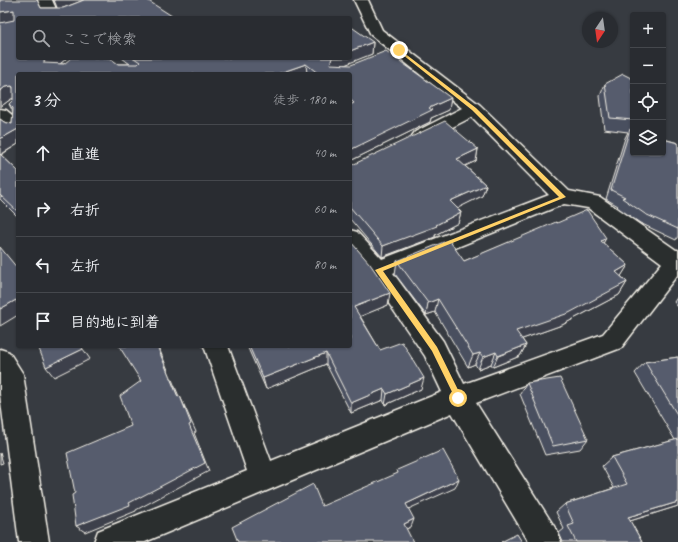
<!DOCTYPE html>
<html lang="ja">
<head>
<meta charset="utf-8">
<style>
	body { margin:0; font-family:Caveat,"Klee One",sans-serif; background:#313439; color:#f1f3f6 }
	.controls { position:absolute; right:12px; top:12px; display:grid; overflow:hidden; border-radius:4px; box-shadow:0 1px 3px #0004 }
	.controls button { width:36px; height:36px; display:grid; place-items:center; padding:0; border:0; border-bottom:1px solid #45484d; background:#292c31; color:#f1f3f6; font:20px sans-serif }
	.compass { position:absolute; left:582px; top:12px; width:36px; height:36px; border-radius:50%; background:#292c31; box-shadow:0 1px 3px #0004; rotate:193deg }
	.stop { position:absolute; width:12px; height:12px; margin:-9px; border:3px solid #ffd166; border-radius:50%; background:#fff }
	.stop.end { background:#ffd166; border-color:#fff; box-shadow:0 1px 4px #0008 }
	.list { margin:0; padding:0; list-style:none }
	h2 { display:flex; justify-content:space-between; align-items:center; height:52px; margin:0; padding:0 16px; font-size:17px }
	h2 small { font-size:13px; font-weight:400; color:#a5a7ab }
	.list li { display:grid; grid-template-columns:26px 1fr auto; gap:12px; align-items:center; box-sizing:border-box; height:56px; padding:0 16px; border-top:1px solid #45484d }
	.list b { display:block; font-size:15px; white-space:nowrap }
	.list em { font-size:13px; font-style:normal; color:#a5a7ab }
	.icon { flex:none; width:22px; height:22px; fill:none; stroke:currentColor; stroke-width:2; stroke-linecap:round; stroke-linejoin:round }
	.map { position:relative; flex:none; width:678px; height:542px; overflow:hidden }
	.search { position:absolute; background:#292c31; box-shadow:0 1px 3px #0004; left:16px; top:16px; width:336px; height:44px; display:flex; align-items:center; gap:10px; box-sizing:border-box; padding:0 14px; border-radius:4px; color:#a5a7ab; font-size:15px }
	.panel { position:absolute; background:#292c31; box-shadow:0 1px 3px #0004; left:16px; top:72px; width:336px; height:276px; border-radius:4px }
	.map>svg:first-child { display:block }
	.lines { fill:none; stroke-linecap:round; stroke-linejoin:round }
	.minor-casing { stroke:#f4f1e8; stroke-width:3 }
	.minor { fill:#2a2d2e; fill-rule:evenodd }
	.wall { fill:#4a4f5e; stroke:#f4f1e8 }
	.shaded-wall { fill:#3c404c; stroke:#f4f1e8 }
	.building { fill:#565c6d; stroke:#f4f1e8 }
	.route { fill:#ffd166 }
</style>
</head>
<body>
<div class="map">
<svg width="678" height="542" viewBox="0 0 678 542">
	<rect width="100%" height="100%" fill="#373b41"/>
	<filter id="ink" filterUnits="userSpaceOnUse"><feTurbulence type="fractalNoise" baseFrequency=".025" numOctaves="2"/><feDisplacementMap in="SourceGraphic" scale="8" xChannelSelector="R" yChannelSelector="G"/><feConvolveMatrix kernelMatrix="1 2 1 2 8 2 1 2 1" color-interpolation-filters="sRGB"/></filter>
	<g filter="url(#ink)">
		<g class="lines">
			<g class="minor-casing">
				<g id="minor">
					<path d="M38,0H52L60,18H46Z"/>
					<path d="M354,0H368L382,30L480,105L569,191L600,197L676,250H678V274L621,348L476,403L557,531L561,542H529L452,413L145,542H94L98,531L247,471L204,346H228L271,461L442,392L425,356L370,276L350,252V230L357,232L382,259L549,195L472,117L427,140L421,142L415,140L412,136L415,132L462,108L371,35ZM564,204L588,208L662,263L603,334L464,384L443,341L393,273Z"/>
					<path d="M0,109L6,110L18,120V135L12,133L0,123Z"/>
					<path d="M0,349L9,352L23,374L49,542H19L0,394Z"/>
				</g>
			</g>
			<use href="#minor" class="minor"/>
		</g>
		<g class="wall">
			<path d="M0,0L41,8H57L53,0H147L18,18V58H67L60,64H130L122,58H350L373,42L372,54L345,64L449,110L431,118L430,122L350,161V74H18V144L1,155L18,171V217L0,199V119L4,122L12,124L13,112L9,104L13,100V98L11,99L0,107Z"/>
			<path d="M633,79V127L632,130L678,143V236L676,240L640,223L617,207L618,206L606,199L625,138L628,132L604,129L600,96L605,84Z"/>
			<path d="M478,149L476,161L465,166L486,185L482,196L457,208L461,212L458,223L435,235V237L382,257L350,219V166Z"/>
			<path d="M557,223L606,238L603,243L628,265L621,276L627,282L619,295L562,325L522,339L526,345L520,356L493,367L491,364L478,369L475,364L468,367L435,312L426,315L395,274L397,261H464Z"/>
			<path d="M350,242L388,305L360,316L380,350L421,389L385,405L383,400L351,413L326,364L266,389L247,346H350Z"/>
			<path d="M678,296V307L674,302Z"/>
			<path d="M678,357V506L630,521L642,542H563L559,533L564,529L556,512L565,504L614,488L602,466L612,457L675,440L635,373L645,362Z"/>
			<path d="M527,383L588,439L580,449L545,455L520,394Z"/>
		</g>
		<g class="shaded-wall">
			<path d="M54,0H84L58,10Z"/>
			<path d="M14,10L18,19L0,25V12Z"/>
			<path d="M373,42L372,54L332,70L330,64L332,58H350V51Z"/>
			<path d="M48,58H67L49,73L44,63V61Z"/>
			<path d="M306,64L307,74H277Z"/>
			<path d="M12,86L18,98L11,99L0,107V91L5,87Z"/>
			<path d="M451,98L449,110L431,118L430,122L350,161V150L429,108Z"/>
			<path d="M18,129V144L0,155V139Z"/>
			<path d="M478,149L476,161L454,171L457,159Z"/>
			<path d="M486,185L482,196L448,213L450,201Z"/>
			<path d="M461,212L458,223L435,235V237L382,257L383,246L436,225Z"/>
			<path d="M606,238L599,251L601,241Z"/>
			<path d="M628,265L620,278L616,272Z"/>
			<path d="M627,282L619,295L562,325L511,343L516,331Z"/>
			<path d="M390,293L388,305L354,319V307Z"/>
			<path d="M438,299L435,312L426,315L428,303Z"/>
			<path d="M16,300L18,303V315L0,326V309Z"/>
			<path d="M526,345L520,356L493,367L498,356Z"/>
			<path d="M157,346H158L183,406L178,397Z"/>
			<path d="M83,349L90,359L54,377L46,367Z"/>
			<path d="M496,352L491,364L478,369L483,357Z"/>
			<path d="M326,353V364L266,389L263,378Z"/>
			<path d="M480,353L475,364L468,367L473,355Z"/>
			<path d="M424,378L421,389L385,405L387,394Z"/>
			<path d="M384,389L383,400L351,413V403Z"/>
			<path d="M180,396L196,432L194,433L209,471L136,510V511L85,532L76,526L129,503L189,425Z"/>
			<path d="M0,453L3,463L0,464Z"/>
			<path d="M459,479L455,488L404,511L406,504Z"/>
			<path d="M678,502V506L617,525L628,517Z"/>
			<path d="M414,519L411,527L402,531L404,524Z"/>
		</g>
		<g class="building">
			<path d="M0,0H37L41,8H63L84,0H147L175,18H18V58H48L44,61V63L64,64L71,58H110L118,64H138L140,62L134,58H332L330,64L351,65L386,51L451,98L429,108L432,110L350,150V105L354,103L350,99V74H319L306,64L277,74H18V129L0,139V119L4,122L12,124L13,108L9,104L13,100V87L12,86L5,87L0,91V23L14,20V10L0,12Z"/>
			<path d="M350,26L373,42L350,51Z"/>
			<path d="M623,74L633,79V120L610,118L605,84Z"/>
			<path d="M445,121L478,149L457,159L486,185L450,201L461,212L436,225L437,226L383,246L350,207V166Z"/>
			<path d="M630,129L633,130V153H663V139L678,143V229L645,214L622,198L625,197L611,190Z"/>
			<path d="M0,154L18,171V212L0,195Z"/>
			<path d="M587,210L606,238L601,241L628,265L616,272L627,282L569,313L516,331L526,345L498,356L496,352L483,357L480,353L473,355L438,299L428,303L397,261L449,240L464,261L556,222L557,223Z"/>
			<path d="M350,242H351L370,264L390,293L354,307L380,350L402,342L424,378L387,394L384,389L351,403L326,353L263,378L249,346H350Z"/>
			<path d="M0,247L18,269V306L16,300L0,309Z"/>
			<path d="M38,346H81L83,349L46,367Z"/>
			<path d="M119,346H157L178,397L180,396L191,424L189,425L205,463L129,503L130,505L76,526L72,495L75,493L67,453L131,426L120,396L141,381Z"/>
			<path d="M678,357V416L645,362Z"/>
			<path d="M560,378L588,439L553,446L527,383Z"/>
			<path d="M678,439V502L628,517L642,542H576L568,526L574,524L565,504L627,484L612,457Z"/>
			<path d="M443,450L459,479L406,504L414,519L404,524L413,542H238L232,527L313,484L322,506L398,473L397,470Z"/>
			<path d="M517,534L522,542H501Z"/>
		</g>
	</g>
	<path class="route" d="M399,49L476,108L566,197L383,271L437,347L462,398L458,401L456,400L432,351L375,270L559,197L472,110L398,51Z"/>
</svg>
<div class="controls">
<button>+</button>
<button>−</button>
<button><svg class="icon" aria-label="locate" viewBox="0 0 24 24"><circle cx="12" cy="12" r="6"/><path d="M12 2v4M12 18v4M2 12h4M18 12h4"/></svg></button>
<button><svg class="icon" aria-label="layers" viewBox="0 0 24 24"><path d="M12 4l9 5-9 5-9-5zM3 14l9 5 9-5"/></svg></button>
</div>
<svg class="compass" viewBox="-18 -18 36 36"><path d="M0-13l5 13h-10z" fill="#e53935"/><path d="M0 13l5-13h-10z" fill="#a5a7ab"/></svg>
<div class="stop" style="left:458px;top:398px"></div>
<div class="stop end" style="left:399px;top:50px"></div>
<div class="search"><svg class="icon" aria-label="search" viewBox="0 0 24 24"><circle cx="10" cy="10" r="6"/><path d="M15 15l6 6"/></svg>ここで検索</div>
<section class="panel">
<h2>3 分<small>徒歩 · 180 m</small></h2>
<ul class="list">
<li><svg class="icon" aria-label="ahead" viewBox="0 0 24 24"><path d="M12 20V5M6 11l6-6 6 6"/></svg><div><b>直進</b></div><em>40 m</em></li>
<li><svg class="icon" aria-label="right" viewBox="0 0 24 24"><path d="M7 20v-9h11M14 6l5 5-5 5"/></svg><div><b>右折</b></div><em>60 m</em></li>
<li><svg class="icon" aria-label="left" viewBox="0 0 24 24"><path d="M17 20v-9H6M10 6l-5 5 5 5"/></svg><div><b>左折</b></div><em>80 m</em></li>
<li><svg class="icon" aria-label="arrive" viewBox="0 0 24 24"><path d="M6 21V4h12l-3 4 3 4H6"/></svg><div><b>目的地に到着</b></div></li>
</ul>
</section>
</div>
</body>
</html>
